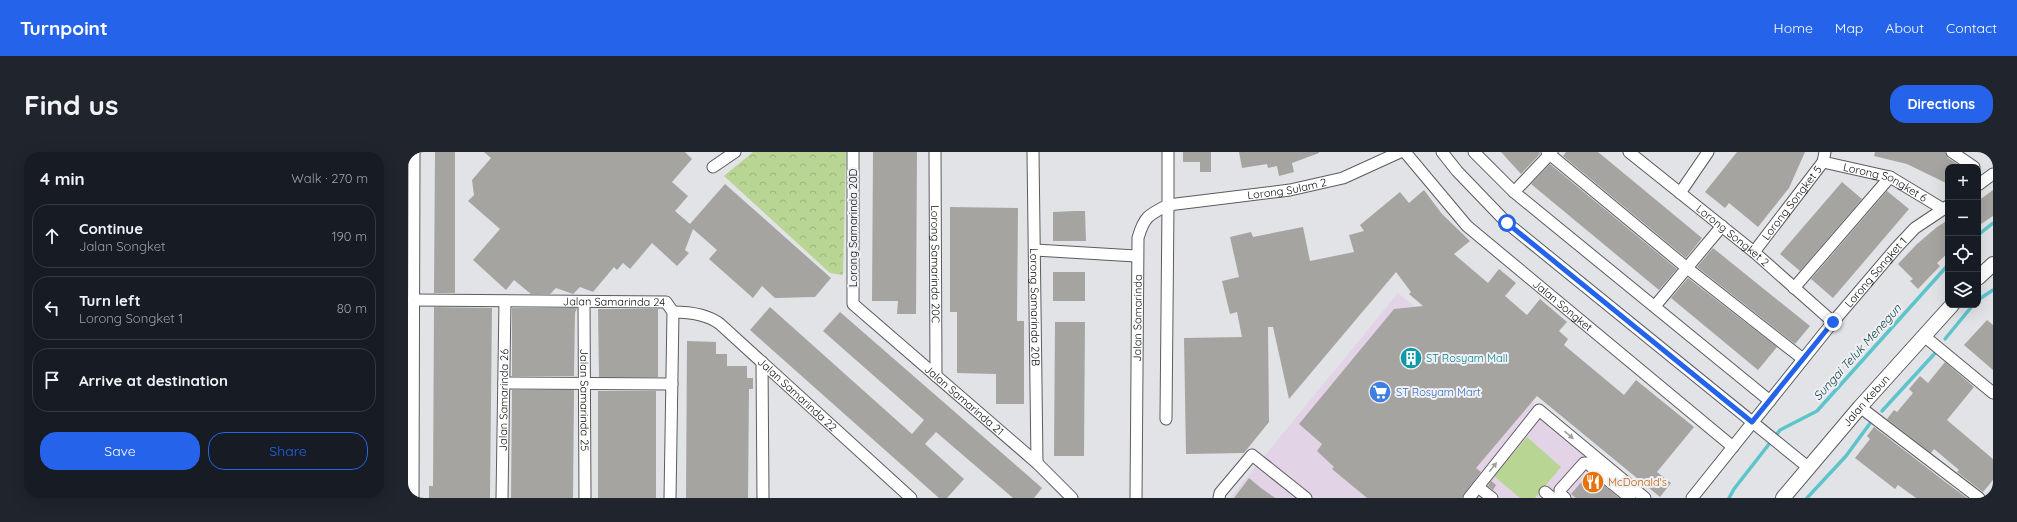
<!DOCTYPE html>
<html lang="en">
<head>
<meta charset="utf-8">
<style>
	body { margin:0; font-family:Quicksand,sans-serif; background:#20242c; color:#f1f3f6 }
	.controls { position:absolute; right:12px; top:12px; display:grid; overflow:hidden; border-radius:8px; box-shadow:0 4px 16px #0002 }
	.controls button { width:36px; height:36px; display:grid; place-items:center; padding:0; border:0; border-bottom:1px solid #363941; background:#171b24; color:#f1f3f6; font:20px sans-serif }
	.stop { position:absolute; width:12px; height:12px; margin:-9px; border:3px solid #2563eb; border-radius:50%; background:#fff }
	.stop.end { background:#2563eb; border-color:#fff; box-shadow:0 1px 4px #0008 }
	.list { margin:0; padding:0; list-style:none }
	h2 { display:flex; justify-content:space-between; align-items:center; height:52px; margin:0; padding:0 16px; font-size:17px }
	h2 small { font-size:13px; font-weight:400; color:#9ea1a6 }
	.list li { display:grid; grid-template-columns:26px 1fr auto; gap:12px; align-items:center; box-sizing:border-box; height:64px; margin:0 8px 8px; padding:0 8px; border:1px solid #363941; border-radius:16px }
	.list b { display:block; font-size:15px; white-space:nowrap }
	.list p { margin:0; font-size:13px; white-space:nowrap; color:#9ea1a6 }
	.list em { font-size:13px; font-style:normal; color:#9ea1a6 }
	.actions { display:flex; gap:8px; padding:12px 16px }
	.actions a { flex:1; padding:9px 0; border:1px solid #2563eb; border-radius:16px; text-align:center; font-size:14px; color:#2563eb }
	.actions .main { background:#2563eb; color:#fff }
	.icon { flex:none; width:22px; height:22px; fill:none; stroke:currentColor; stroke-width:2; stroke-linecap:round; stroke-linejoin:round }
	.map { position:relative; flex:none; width:1585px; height:346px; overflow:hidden; border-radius:16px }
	header { display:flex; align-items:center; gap:24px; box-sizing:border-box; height:56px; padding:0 20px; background:#2563eb; color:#fff }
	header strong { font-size:19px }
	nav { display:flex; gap:22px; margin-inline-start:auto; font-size:14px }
	.intro { display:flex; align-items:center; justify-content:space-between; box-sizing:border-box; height:96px; padding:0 24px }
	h1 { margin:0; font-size:28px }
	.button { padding:10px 18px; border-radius:16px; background:#2563eb; color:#fff; font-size:14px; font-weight:700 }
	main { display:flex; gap:24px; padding:0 24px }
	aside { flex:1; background:#171b24; border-radius:16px; box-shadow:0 4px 16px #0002 }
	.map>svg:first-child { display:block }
	.commercial { fill:#e2d3e6 }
	.park { fill:url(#park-crowns) }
	.pitch { fill:#b8d593 }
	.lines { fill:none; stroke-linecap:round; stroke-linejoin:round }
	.stream { stroke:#5dc4cc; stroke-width:3.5 }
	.building { fill:#a6a4a1 }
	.minor-casing { stroke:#5a5c5e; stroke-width:13 }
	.major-casing { stroke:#5a5c5e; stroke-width:16 }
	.minor { stroke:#fff; stroke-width:11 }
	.major { stroke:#fff; stroke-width:14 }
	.oneway { fill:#9d9e9e }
	.route { stroke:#2563eb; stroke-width:5 }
	.labels { text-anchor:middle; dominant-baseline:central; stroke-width:4; stroke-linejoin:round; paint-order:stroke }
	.street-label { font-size:11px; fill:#0b0c0d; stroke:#eef0f3 }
	.culture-label { font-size:11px; fill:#0d838f; stroke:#eef0f3; text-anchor:start }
	.shop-label { font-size:11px; fill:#366cbe; stroke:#eef0f3; text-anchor:start }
	.food-label { font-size:11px; fill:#c56008; stroke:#eef0f3; text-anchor:start }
	.water-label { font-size:12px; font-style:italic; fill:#0d3f42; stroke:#eef0f3 }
</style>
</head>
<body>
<header>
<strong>Turnpoint</strong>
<nav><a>Home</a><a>Map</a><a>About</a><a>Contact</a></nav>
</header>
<div class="intro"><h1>Find us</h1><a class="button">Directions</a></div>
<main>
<aside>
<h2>4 min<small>Walk · 270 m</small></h2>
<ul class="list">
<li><svg class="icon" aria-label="ahead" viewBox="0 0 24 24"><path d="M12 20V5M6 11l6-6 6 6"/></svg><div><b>Continue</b><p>Jalan Songket</p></div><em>190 m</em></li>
<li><svg class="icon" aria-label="left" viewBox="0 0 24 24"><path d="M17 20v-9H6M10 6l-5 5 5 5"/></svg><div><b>Turn left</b><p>Lorong Songket 1</p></div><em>80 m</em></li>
<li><svg class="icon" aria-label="arrive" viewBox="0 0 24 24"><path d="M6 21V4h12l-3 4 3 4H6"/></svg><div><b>Arrive at destination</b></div></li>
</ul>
<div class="actions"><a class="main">Save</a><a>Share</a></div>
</aside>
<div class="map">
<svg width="1585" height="346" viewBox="0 0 1585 346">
	<defs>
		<pattern id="park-crowns" width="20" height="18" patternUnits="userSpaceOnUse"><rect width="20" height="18" fill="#b8d593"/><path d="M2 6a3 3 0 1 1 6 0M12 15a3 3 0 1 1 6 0" fill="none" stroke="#9db67e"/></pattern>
	</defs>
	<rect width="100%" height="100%" fill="#e1e3e6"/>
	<path class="commercial" d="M990,141L1241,346H822Z"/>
	<path class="park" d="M345,0H438L435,123L422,121L316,24Z"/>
	<path class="pitch" d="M1119,285L1153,315L1127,346H1112L1086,324Z"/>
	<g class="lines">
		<g class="stream">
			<path d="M1570,83L1585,71"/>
			<path d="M1570,148L1585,138"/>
			<path d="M1537,187L1565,153"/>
			<path d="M1474,259L1529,199"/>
			<path d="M1321,346L1326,337L1372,278L1409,259L1540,113"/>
			<path d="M1399,346L1438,304L1463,270"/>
		</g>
	</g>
	<g class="building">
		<path d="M27,0H47V141H26Z"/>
		<path d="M76,0H277L284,7L264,30L280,44L267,59L282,72L317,32L423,126L407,145L367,146L354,134L345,146L301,107L309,98L285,77L277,98L281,101L269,114L244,91L222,117L215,111L209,118L206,115L185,140L172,135L165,142L148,136L142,142H123L106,128L98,138L65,108L92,77L60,49L66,43L64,28L83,6Z"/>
		<path d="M465,0H509L508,162H489L490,149H464Z"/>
		<path d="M775,0H803V20H792V10H775Z"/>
		<path d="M831,0H911V1L884,11L886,20L871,24L869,14L860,16L859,12L834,16Z"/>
		<path d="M1093,0H1131L1132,2L1113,22Z"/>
		<path d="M1158,0H1190L1294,86L1278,106L1155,4Z"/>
		<path d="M1329,0H1397L1381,36L1350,75L1321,51L1317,56L1297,40Z"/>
		<path d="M1467,0H1537L1540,6L1554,15H1540V32L1499,12L1466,4Z"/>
		<path d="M1142,12L1269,117L1251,138L1123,32Z"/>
		<path d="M1434,30L1454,47L1392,119L1372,102Z"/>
		<path d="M1016,38L1034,62L1062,89L1046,102L1080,131L1091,117L1108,131L1097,144L1119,163L1132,147L1159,170L1151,179L1160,187L1156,193L1216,243L1228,228L1286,275L1249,320L1263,331L1252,345L1129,244L1068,316L1073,320L1056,342L1054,346H959L924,317L926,315L909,299L914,292L891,272L986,157L1015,154L1001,142L1003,140L988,120L881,247L865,175H860L861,270L836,301L778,302L776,186L834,185L829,160L822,162L814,129L831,125L822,85L843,80L845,85L895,75L902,109L946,100L941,83L956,79L952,73L992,40L1001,51Z"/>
		<path d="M1585,38V64L1570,74V49Z"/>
		<path d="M1479,39L1501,57L1425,146L1403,127Z"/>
		<path d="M542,55L610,56L609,169H616V252H588V222L549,221V160H542Z"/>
		<path d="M667,59H677L678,89H645V60Z"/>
		<path d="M1540,68V101L1529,111L1532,114L1510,137L1502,129L1505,127L1490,112L1509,92L1529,75Z"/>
		<path d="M1305,96L1402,174L1387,192L1289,115Z"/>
		<rect x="645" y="120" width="32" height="29"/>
		<path d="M1280,126L1369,195L1350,218L1263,146Z"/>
		<path d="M26,155L84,156L82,346H21V334H25Z"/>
		<path d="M362,155L504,282L516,268L415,179L432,160L634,336L626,346H605L528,280L517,292L556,327L539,346H531L342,178Z"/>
		<path d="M104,156H169L167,161L166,224H104Z"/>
		<path d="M190,157H250V225H191Z"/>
		<path d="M1579,168L1585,173V218L1556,193Z"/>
		<path d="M647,170H677L676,304H646Z"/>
		<path d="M279,189L308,190V202H319V214H339V226H345V237H341L340,346H278Z"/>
		<path d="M1537,210L1566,235L1539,268L1585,307V328L1575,340L1549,320L1551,318L1526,297L1523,301L1479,267L1486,258L1489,260L1505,241L1501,237L1512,224L1520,231Z"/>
		<path d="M104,238H166L165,346H103Z"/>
		<rect x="190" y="239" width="58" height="107"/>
		<path d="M1466,275L1540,332L1559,346H1508L1490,333L1487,337L1447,306L1462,287L1459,284Z"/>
		<path d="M1181,321L1211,346H1168L1163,342Z"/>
		<path d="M841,326L853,336L867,346H826Z"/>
		<path d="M1083,329L1088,333L1085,338L1080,334Z"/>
	</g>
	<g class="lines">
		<g class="minor-casing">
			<g id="minor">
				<path id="s1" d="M445,0V152L629,311L664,346"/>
				<path id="s2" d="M527,0L528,224"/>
				<path id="s3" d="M625,0L629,311"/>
				<path id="s4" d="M997,0L1059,74L1325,295"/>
				<path d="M1034,0L1049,19L1099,71L1401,316"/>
				<path d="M1066,0L1106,40L1362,249"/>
				<path d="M1139,0L1279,116L1395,207"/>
				<path id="s5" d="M1221,0L1346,100L1425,170"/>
				<path d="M1544,0L1566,15"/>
				<path id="s6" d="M1415,10L1482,25L1535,57"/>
				<path d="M305,15L327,0"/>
				<path d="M1570,33L1585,22"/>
				<path d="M1106,40L1144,0"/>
				<path d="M1272,41L1300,0"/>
				<path d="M627,98L728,104"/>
				<path id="s7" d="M1346,100L1415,10L1417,0"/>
				<path d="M1386,136L1482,25"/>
				<path id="s8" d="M5,148L258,150L265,160L262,346"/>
				<path id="s9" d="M176,150L177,346"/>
				<path d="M1247,154L1314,74"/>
				<path id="s10" d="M265,160C281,160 299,162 312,172L503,346"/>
				<path d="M1516,184L1585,241"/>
				<path d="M354,210L355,346"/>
				<path d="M96,231L264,232"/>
				<path d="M1452,255L1571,346"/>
				<path id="s11" d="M758,267L760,53L882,38L935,26L992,0"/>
				<path d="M1070,335L1084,346"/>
				<path d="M1137,340L1144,346"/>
				<path d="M5,346L6,0"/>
				<path id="s12" d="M94,346L97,149"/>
				<path id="s13" d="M728,346L730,86C736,65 740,63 760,53V0"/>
				<path d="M811,346L812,341L844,303L898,346"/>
				<path d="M1061,346L1131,258L1237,346"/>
				<path d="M1157,346L1152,342V338L1176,311H1179L1222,346"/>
				<path id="s14" d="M1284,346L1425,170L1489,95L1507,76L1540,54"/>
			</g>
		</g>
		<g class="major-casing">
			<g id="major">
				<path d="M1570,126L1585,112"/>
				<path id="s15" d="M1375,346L1452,255L1544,153"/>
			</g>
		</g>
		<use href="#minor" class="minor"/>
		<use href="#major" class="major"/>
	</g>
	<defs><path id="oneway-solid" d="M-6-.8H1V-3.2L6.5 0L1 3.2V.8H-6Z"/></defs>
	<g class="oneway">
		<use href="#oneway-solid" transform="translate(1161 283) rotate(40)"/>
		<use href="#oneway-solid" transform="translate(1085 315) rotate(-51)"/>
	</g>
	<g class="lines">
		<path class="route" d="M1099,71L1344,270L1425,170"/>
	</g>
	<defs>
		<g id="building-disc" transform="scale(1.15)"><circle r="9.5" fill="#0f9aa8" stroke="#eef0f3"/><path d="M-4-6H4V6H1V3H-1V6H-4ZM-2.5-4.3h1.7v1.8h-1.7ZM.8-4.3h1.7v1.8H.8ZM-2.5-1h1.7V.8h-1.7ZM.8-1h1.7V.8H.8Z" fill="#fff"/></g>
		<g id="supermarket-disc" transform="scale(1.15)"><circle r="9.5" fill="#3f7fe0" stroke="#eef0f3"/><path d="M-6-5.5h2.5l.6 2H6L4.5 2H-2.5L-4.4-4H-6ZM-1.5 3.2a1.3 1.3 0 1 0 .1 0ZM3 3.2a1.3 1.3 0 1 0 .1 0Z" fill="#fff"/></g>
		<g id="restaurant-disc" transform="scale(1.15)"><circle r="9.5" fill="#e8710a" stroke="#eef0f3"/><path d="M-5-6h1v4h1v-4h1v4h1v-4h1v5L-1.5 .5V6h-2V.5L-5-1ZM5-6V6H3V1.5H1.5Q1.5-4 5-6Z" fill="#fff"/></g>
	</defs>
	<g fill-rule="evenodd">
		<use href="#building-disc" x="1003" y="206"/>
		<use href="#supermarket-disc" x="972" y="240"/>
		<use href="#restaurant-disc" x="1185" y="330"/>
	</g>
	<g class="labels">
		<g class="street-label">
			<text stroke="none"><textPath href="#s6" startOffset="66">Lorong Songket 6</textPath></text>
			<text stroke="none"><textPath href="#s11" startOffset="334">Lorong Sulam 2</textPath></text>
			<text stroke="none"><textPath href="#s7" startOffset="62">Lorong Songket 5</textPath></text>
			<text transform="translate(445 76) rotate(-90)">Lorong Samarinda 20D</text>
			<text stroke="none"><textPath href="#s5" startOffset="133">Lorong Songket 2</textPath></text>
			<text stroke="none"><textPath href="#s2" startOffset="112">Lorong Samarinda 20C</textPath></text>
			<text stroke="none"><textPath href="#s14" startOffset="291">Lorong Songket 1</textPath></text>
			<text stroke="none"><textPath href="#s8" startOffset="201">Jalan Samarinda 24</textPath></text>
			<text stroke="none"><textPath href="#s4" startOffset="221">Jalan Songket</textPath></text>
			<text stroke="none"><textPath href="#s3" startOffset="155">Lorong Samarinda 20B</textPath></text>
			<text stroke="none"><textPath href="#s13" startOffset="180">Jalan Samarinda</textPath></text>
			<text stroke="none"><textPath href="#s10" startOffset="154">Jalan Samarinda 22</textPath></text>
			<text stroke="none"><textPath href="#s12" startOffset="98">Jalan Samarinda 26</textPath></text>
			<text stroke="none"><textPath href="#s9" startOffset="98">Jalan Samarinda 25</textPath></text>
			<text stroke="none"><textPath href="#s1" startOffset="299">Jalan Samarinda 21</textPath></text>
			<text stroke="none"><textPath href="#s15" startOffset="128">Jalan Kebun</textPath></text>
		</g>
		<g class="culture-label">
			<text x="1018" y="206">ST Rosyam Mall</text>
		</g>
		<g class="shop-label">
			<text x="988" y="240">ST Rosyam Mart</text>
		</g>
		<g class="food-label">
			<text x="1200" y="330">McDonald's</text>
		</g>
		<g class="water-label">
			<text transform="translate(1449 200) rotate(-48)">Sungai Teluk Menegun</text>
		</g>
	</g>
</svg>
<div class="controls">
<button>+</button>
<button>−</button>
<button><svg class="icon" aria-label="locate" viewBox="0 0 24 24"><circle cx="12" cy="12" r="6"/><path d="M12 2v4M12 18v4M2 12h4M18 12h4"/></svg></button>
<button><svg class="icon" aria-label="layers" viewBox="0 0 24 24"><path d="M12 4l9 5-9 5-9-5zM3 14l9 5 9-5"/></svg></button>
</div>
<div class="stop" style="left:1099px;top:71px"></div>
<div class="stop end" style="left:1425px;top:170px"></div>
</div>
</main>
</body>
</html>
